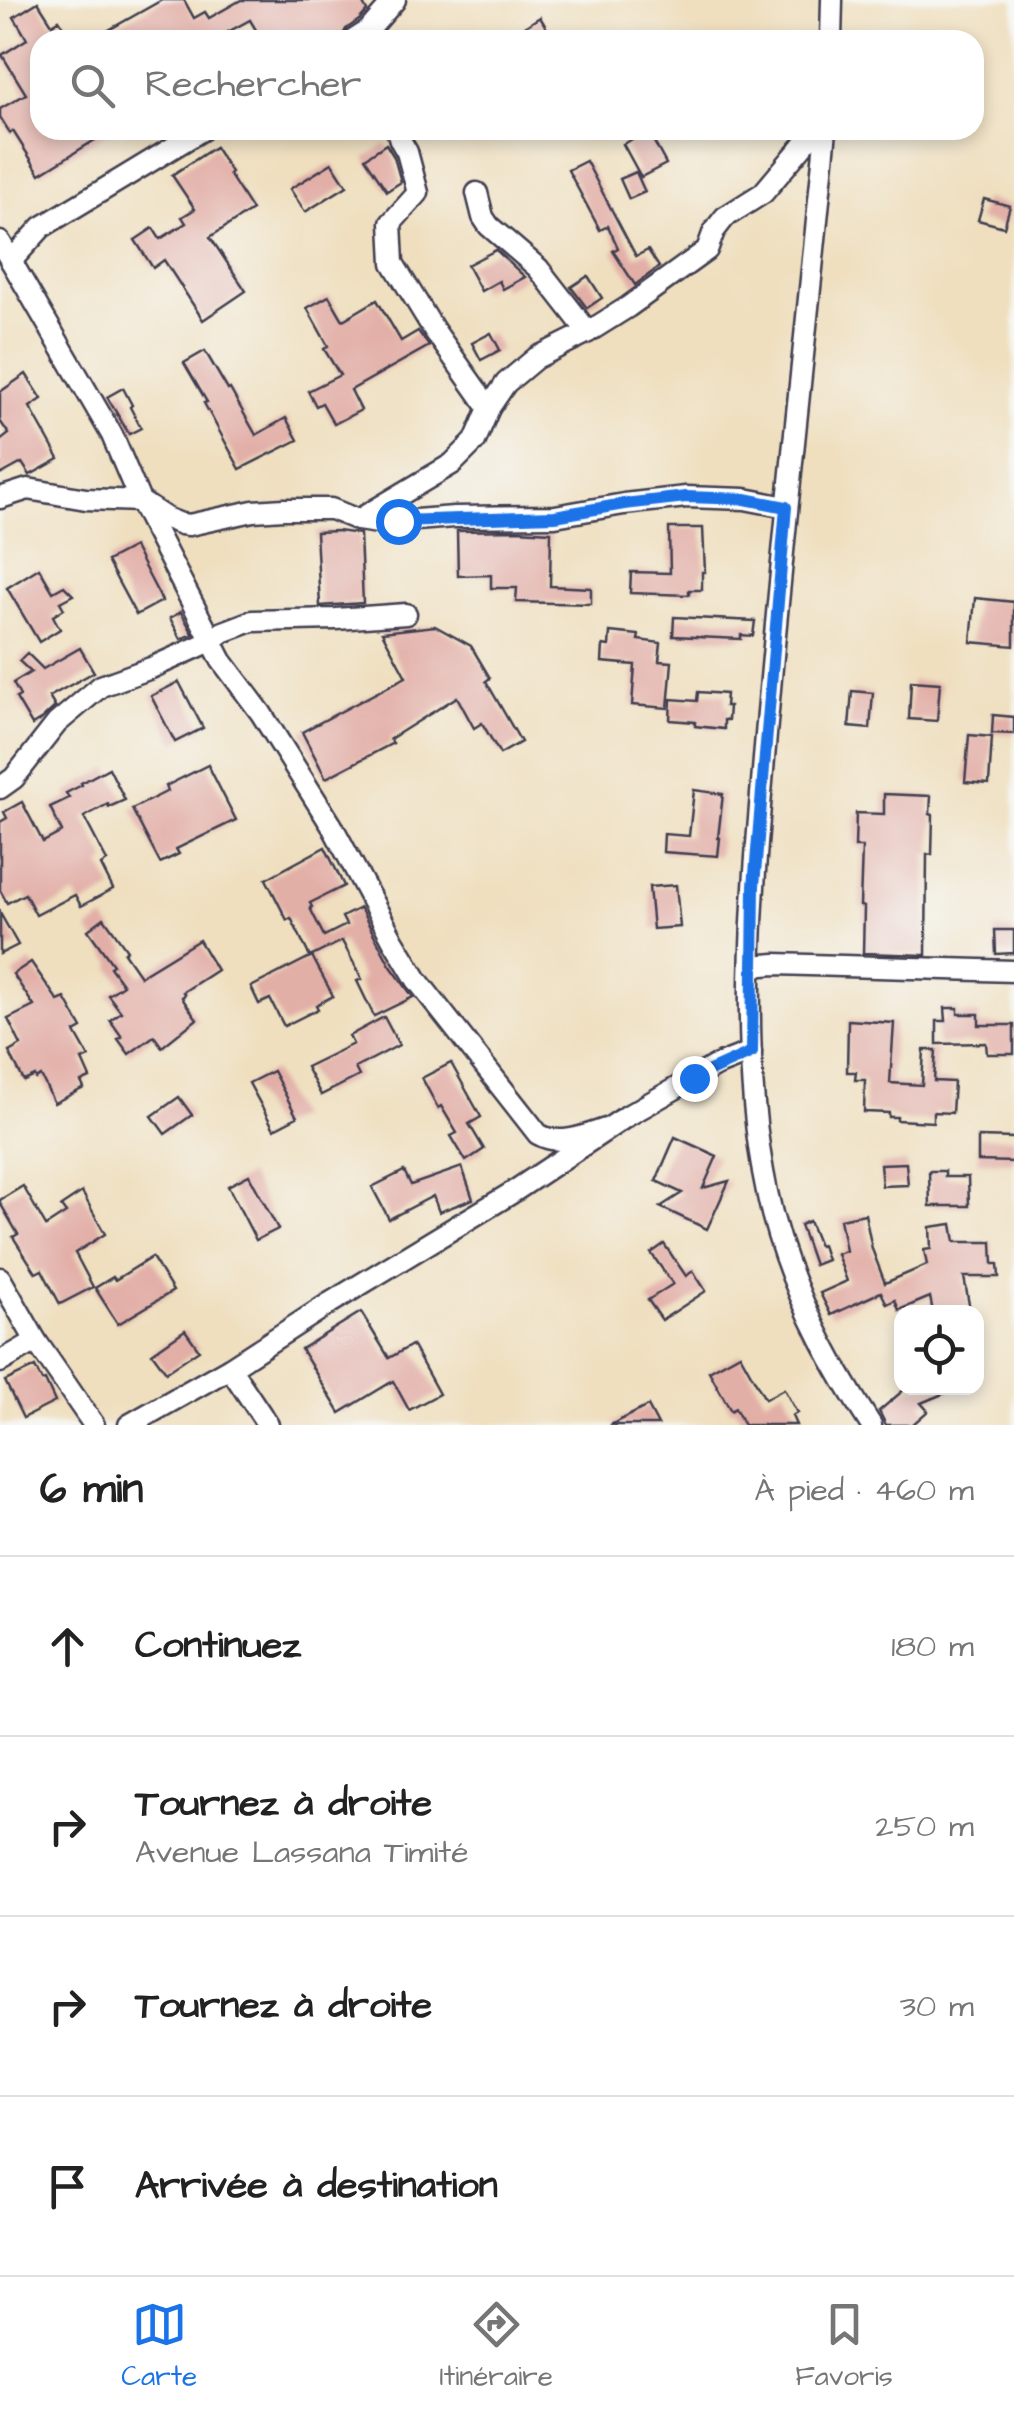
<!DOCTYPE html>
<html lang="fr">
<head>
<meta charset="utf-8">
<style>
	body { margin:0; font-family:"Architects Daughter",sans-serif; background:#f6f6f6; color:#222 }
	.controls { position:absolute; right:30px; bottom:30px; display:grid; overflow:hidden; border-radius:20px; box-shadow:0 5px 15px #0003 }
	.controls button { width:90px; height:90px; display:grid; place-items:center; padding:0; border:0; border-bottom:2px solid #e0e0e0; background:#fff; color:#222; font:50px sans-serif }
	.stop { position:absolute; width:30px; height:30px; margin:-22px; border:8px solid #1a73e8; border-radius:50%; background:#fff }
	.stop.end { background:#1a73e8; border-color:#fff; box-shadow:0 2px 10px #0008 }
	.list { margin:0; padding:0; list-style:none }
	h2 { display:flex; justify-content:space-between; align-items:center; height:130px; margin:0; padding:0 40px; font-size:42px }
	h2 small { font-size:32px; font-weight:400; color:#767676 }
	.list li { display:grid; grid-template-columns:65px 1fr auto; gap:30px; align-items:center; box-sizing:border-box; height:180px; padding:0 40px; border-top:2px solid #e0e0e0 }
	.list b { display:block; font-size:38px; white-space:nowrap }
	.list p { margin:0; font-size:32px; white-space:nowrap; color:#767676 }
	.list em { font-size:32px; font-style:normal; color:#767676 }
	.icon { flex:none; width:55px; height:55px; fill:none; stroke:currentColor; stroke-width:2; stroke-linecap:round; stroke-linejoin:round }
	.map { position:relative; flex:none; width:1014px; height:1425px; overflow:hidden }
	.search { position:absolute; background:#fff; box-shadow:0 5px 15px #0003; left:30px; right:30px; top:30px; height:110px; display:flex; align-items:center; gap:25px; box-sizing:border-box; padding:0 35px; border-radius:30px; color:#767676; font-size:38px }
	.sheet { height:850px; background:#fff }
	nav { display:flex; justify-content:space-around; align-items:center; box-sizing:border-box; height:140px; border-top:2px solid #e0e0e0; background:#fff; font-size:28px; color:#767676 }
	nav a { display:grid; justify-items:center; gap:5px }
	nav .on { color:#1a73e8 }
	.map>svg:first-child { display:block }
	.building { fill:#e2afa7 }
	.lines { fill:none; stroke-linecap:round; stroke-linejoin:round }
	.minor-casing { stroke:#413e4f; stroke-width:25 }
	.minor { stroke:#fff; stroke-width:20 }
	.route { stroke:#1a73e8; stroke-width:12 }
</style>
</head>
<body>
<div class="map">
<svg width="1014" height="1425" viewBox="0 0 1014 1425">
	<rect width="100%" height="100%" fill="#f6f6f2"/>
	<filter id="ink" filterUnits="userSpaceOnUse"><feTurbulence type="fractalNoise" baseFrequency=".01" numOctaves="2"/><feDisplacementMap in="SourceGraphic" scale="20" xChannelSelector="R" yChannelSelector="G"/><feConvolveMatrix kernelMatrix="1 2 1 2 8 2 1 2 1" color-interpolation-filters="sRGB"/></filter>
	<filter id="wash" filterUnits="userSpaceOnUse"><feTurbulence type="fractalNoise" baseFrequency=".0048" numOctaves="4" result="noise"/><feDisplacementMap in="SourceGraphic" scale="40" xChannelSelector="R" yChannelSelector="G"/><feGaussianBlur stdDeviation="2.25" result="paint"/><feColorMatrix in="noise" values="0 0 0 0 0 0 0 0 0 0 0 0 0 0 0 0 0 1.4 0 .05"/><feComposite in="paint" operator="in"/></filter>
	<g filter="url(#wash)">
		<rect width="100%" height="100%" fill="#efdfbf"/>
		<g id="blocks">
			<g class="building">
				<path d="M162,0H184L194,18L205,12L209,18L241,0H361L367,11L359,20L346,29L340,40H262L250,20L213,40H91Z"/>
				<path d="M38,2L52,24L59,20L72,40H40V130H111L40,174L13,131L10,133L0,117V109L26,94L2,55L27,39L14,17Z"/>
				<path d="M540,17L550,34L547,36L550,40H504Z"/>
				<path d="M648,131L666,164L641,177L623,144Z"/>
				<path d="M386,144L394,157L401,182L387,191L365,158Z"/>
				<path d="M215,147L231,172L229,174L252,210L210,237L246,291L203,320L164,260L153,268L135,240L153,228L160,239L186,223L182,217L195,209L172,175Z"/>
				<path d="M586,161L636,256L648,250L659,267L635,285L613,251L618,248L608,226L600,230L568,170Z"/>
				<path d="M332,163L347,186L305,212L290,189Z"/>
				<path d="M636,172L645,192L629,199L620,179Z"/>
				<path d="M984,199L1010,206L1004,227L978,220Z"/>
				<path d="M496,250L525,277L503,289L499,281L481,291L467,265Z"/>
				<path d="M588,276L602,298L587,308L571,287Z"/>
				<path d="M329,296L343,320L377,300L401,341L418,331L429,346L351,390L361,410L334,424L322,403L316,406L308,391L340,375L324,349L328,346L307,308Z"/>
				<path d="M491,333L500,350L481,360L472,343Z"/>
				<path d="M205,351L228,390L230,389L256,435L286,418L298,440L240,469L204,403L207,402L184,363Z"/>
				<path d="M26,374L42,399L30,407L59,459L30,475L22,463L0,475V441L9,434L0,421V392Z"/>
				<path d="M123,388L132,405L130,407L141,428L129,434L107,397Z"/>
				<path d="M669,528H703L705,572H702V590H689V595L630,593L631,572L670,573Z"/>
				<path d="M517,530L551,532L550,586L591,588V604L516,602L517,588H491V575L458,576L457,531Z"/>
				<path d="M337,531L360,534L363,603L320,606L316,532Z"/>
				<path d="M134,547L162,601L136,615L107,561Z"/>
				<path d="M39,568L53,592L64,586L73,595L60,602L64,609L53,616L60,629L39,642L7,588Z"/>
				<path d="M975,598L1014,602V646L971,642Z"/>
				<path d="M181,612L193,634L181,639L170,618Z"/>
				<path d="M674,617L755,621L753,636L741,635V639L673,636Z"/>
				<path d="M435,626L471,646L490,678L486,681L521,742L500,754L482,723L474,728L457,697L390,739L393,743L326,778L302,732L406,677L382,632Z"/>
				<path d="M610,632L639,635L638,640L661,643L659,661L672,662L668,708L632,705L635,665L602,662L603,645L609,646Z"/>
				<path d="M80,648L94,672L49,697L55,707L42,719L32,725L16,698L20,696L13,683L31,672L19,661L27,653L43,669Z"/>
				<path d="M911,681L940,683L937,721L909,719Z"/>
				<path d="M179,682L203,728L175,742L151,696Z"/>
				<path d="M852,691L873,693L870,729L849,727Z"/>
				<path d="M698,692L726,694L725,706H729L728,720H724V729L695,726V722L670,720L671,699L697,701Z"/>
				<path d="M993,715L1014,717V734L992,733Z"/>
				<path d="M969,735L992,737L989,784L965,782Z"/>
				<path d="M208,765L236,820L176,849L179,854L160,863L132,809L168,791L166,786Z"/>
				<path d="M109,768L125,800L109,807L108,804L84,817L107,861L101,865L113,889L81,906L75,895L36,915L25,894L7,903L0,890V822L7,818L4,812L22,802L43,842L62,832L50,807L69,798L66,793L82,785L81,783Z"/>
				<path d="M694,790L723,794L718,838H720L718,856L663,852L664,834L689,836Z"/>
				<path d="M884,794L931,796L930,814L933,815L932,855L927,854L926,955L863,953L864,907L860,906L862,847H855L856,813L884,814Z"/>
				<path d="M325,847L344,886L310,903L312,907L310,908L324,936L346,925L342,917L360,908L390,965L413,997L374,1016L357,981L362,979L342,941L310,957L291,918L287,920L266,879Z"/>
				<path d="M676,885L680,927L653,929L649,887Z"/>
				<path d="M0,913L18,945L0,954Z"/>
				<path d="M104,918L127,950L124,953L140,976L199,940L217,970L183,992L185,995L182,997L184,1001L197,1019L162,1047L154,1036L129,1054L118,1039L122,1037L110,1020L121,1012L108,995L123,985L110,967L113,965L88,930Z"/>
				<path d="M995,930H1014V953L996,954Z"/>
				<path d="M312,956L333,996L316,1005L318,1009L284,1026L270,999L259,1004L251,987Z"/>
				<path d="M31,962L58,1001L65,998L82,1028L75,1032L89,1057L82,1060L90,1078L81,1082L84,1088L54,1103L41,1076L36,1079L35,1076L24,1081L9,1052L21,1045L8,1019L34,1006L13,974Z"/>
				<path d="M945,1008H958V1014H979V1025H1014V1054H987L986,1043L937,1044V1021H946Z"/>
				<path d="M384,1017L399,1045L355,1068L359,1076L321,1095L306,1067L353,1044L349,1036Z"/>
				<path d="M848,1020L894,1023L890,1083L922,1085L924,1050H936L934,1081L954,1082L952,1113L933,1112V1122L897,1120V1117H889V1113L864,1112L865,1080H855L856,1072H847Z"/>
				<path d="M451,1063L481,1117L469,1124L484,1149L466,1161L451,1136L457,1133L441,1106L438,1108L422,1078Z"/>
				<path d="M273,1071L297,1117L274,1129L249,1083Z"/>
				<path d="M179,1097L192,1115L165,1134L152,1116Z"/>
				<path d="M675,1137L717,1156L703,1188L729,1181L707,1229L660,1207L682,1193L656,1181Z"/>
				<path d="M978,1137L1014,1138V1162L978,1161Z"/>
				<path d="M906,1163L908,1185L882,1186L880,1164Z"/>
				<path d="M462,1167L473,1199L439,1212L433,1196L389,1219L372,1187L404,1171L411,1185Z"/>
				<path d="M929,1171H945V1177H968L969,1206H930Z"/>
				<path d="M249,1175L278,1229L256,1240L228,1186Z"/>
				<path d="M23,1186L46,1226L66,1213L61,1206L82,1192L105,1234L75,1253L93,1287L60,1304L42,1270L36,1273L13,1237L18,1234L0,1203V1200Z"/>
				<path d="M865,1214L872,1249L885,1283L927,1265L924,1250L931,1249L930,1227L952,1224L955,1242H992L993,1264H998L999,1277H964L970,1310L933,1312L930,1297L899,1310L895,1300L887,1304L881,1292L831,1315L820,1293L847,1281L837,1254L846,1251L840,1219Z"/>
				<path d="M809,1221L819,1246L822,1245L827,1260L814,1265L800,1225Z"/>
				<path d="M664,1244L686,1276L693,1271L706,1291L662,1320L648,1300L673,1284L651,1253Z"/>
				<path d="M152,1257L173,1291L118,1324L95,1288L113,1277L115,1280Z"/>
				<path d="M361,1312L389,1358L412,1345L439,1394L409,1410L393,1381L340,1413L301,1349Z"/>
				<path d="M185,1330L199,1350L166,1372L152,1353Z"/>
				<path d="M740,1354L765,1399L784,1389L797,1413L792,1416L796,1425H744L735,1408L731,1411L709,1371Z"/>
				<path d="M35,1367L42,1381L45,1380L55,1402L23,1418L5,1381Z"/>
				<path d="M906,1388H957L921,1403L928,1411L912,1425H886L879,1411Z"/>
				<path d="M648,1406L658,1425H610Z"/>
			</g>
		</g>
	</g>
	<g filter="url(#ink)">
		<use href="#blocks" fill-opacity="0" stroke="#413e4f" stroke-width="2.5"/>
		<g class="lines">
			<g class="minor-casing">
				<g id="minor">
					<path d="M354,40L368,31L395,0"/>
					<path d="M831,40L832,0"/>
					<path d="M397,130L400,140L407,152L418,193L391,223L393,263L434,330L489,408"/>
					<path d="M826,130C806,336 782,541 765,747C753,889 737,1052 767,1192C784,1274 825,1355 871,1425"/>
					<path d="M477,193L483,217L489,226L538,268L588,332"/>
					<path d="M0,242L112,435L140,501L222,661L261,713L332,826L393,940L417,980L538,1134C560,1147 583,1136 606,1129"/>
					<path d="M11,261L42,227L202,130"/>
					<path d="M0,498L28,489L86,499L140,501L166,518L181,524L189,525L253,511L284,509H331L358,520L378,523L454,517L555,516L624,504L686,497L745,499L786,507"/>
					<path d="M358,520L452,464L475,441L489,408L506,383L536,358L588,332L628,307L707,250L714,231L725,217L763,193L816,130"/>
					<path d="M0,788L14,778L57,723L101,686L151,668L211,641L223,632L252,621L336,619L406,614"/>
					<path d="M752,966L775,964L1014,971"/>
					<path d="M0,1278L36,1341L94,1425"/>
					<path d="M0,1362L36,1341"/>
					<path d="M230,1368L268,1425"/>
					<path d="M129,1425L230,1368L330,1303L510,1194L627,1116L715,1066L751,1052"/>
				</g>
			</g>
			<use href="#minor" class="minor"/>
		</g>
	</g>
	<g class="lines" filter="url(#ink)">
		<path class="route" d="M398,521L555,516L624,504L686,497L745,499L786,507L754,886L752,1052L694,1078"/>
	</g>
</svg>
<div class="controls">
<button><svg class="icon" aria-label="locate" viewBox="0 0 24 24"><circle cx="12" cy="12" r="6"/><path d="M12 2v4M12 18v4M2 12h4M18 12h4"/></svg></button>
</div>
<div class="stop" style="left:398px;top:521px"></div>
<div class="stop end" style="left:694px;top:1078px"></div>
<div class="search"><svg class="icon" aria-label="search" viewBox="0 0 24 24"><circle cx="10" cy="10" r="6"/><path d="M15 15l6 6"/></svg>Rechercher</div>
</div>
<section class="sheet">
<h2>6 min<small>À pied · 460 m</small></h2>
<ul class="list">
<li><svg class="icon" aria-label="ahead" viewBox="0 0 24 24"><path d="M12 20V5M6 11l6-6 6 6"/></svg><div><b>Continuez</b></div><em>180 m</em></li>
<li><svg class="icon" aria-label="right" viewBox="0 0 24 24"><path d="M7 20v-9h11M14 6l5 5-5 5"/></svg><div><b>Tournez à droite</b><p>Avenue Lassana Timité</p></div><em>250 m</em></li>
<li><svg class="icon" aria-label="right" viewBox="0 0 24 24"><path d="M7 20v-9h11M14 6l5 5-5 5"/></svg><div><b>Tournez à droite</b></div><em>30 m</em></li>
<li><svg class="icon" aria-label="arrive" viewBox="0 0 24 24"><path d="M6 21V4h12l-3 4 3 4H6"/></svg><div><b>Arrivée à destination</b></div></li>
</ul>
</section>
<nav>
<a class="on"><svg class="icon" aria-label="map" viewBox="0 0 24 24"><path d="M3 6l6-2 6 2 6-2v14l-6 2-6-2-6 2zM9 4v14M15 6v14"/></svg>Carte</a>
<a><svg class="icon" aria-label="directions" viewBox="0 0 24 24"><path d="M12 3l9 9-9 9-9-9zM9 14v-3h6M13 9l2 2-2 2"/></svg>Itinéraire</a>
<a><svg class="icon" aria-label="saved" viewBox="0 0 24 24"><path d="M7 4h10v16l-5-4-5 4z"/></svg>Favoris</a>
</nav>
</body>
</html>
